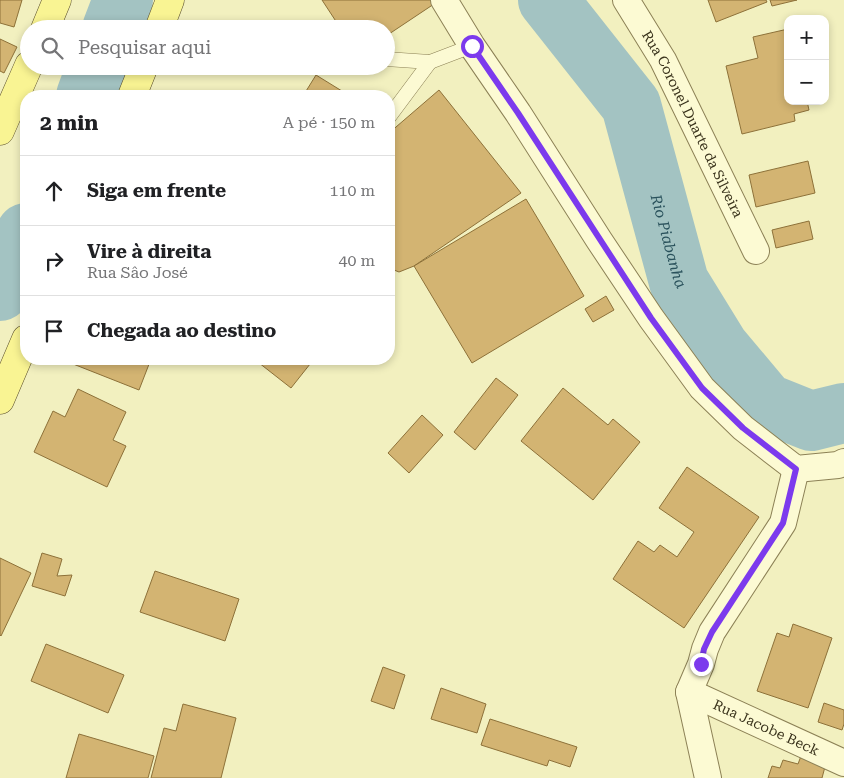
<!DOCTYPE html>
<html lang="pt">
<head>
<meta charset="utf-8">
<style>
	body { margin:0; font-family:"Roboto Serif",serif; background:#f6f6f6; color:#202124 }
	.controls { position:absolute; right:15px; top:15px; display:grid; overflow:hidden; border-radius:10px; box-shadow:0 2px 8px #0003 }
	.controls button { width:45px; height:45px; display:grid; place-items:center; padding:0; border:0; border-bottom:1px solid #e0e0e0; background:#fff; color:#202124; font:25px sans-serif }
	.stop { position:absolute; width:15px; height:15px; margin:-11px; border:4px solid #7c3aed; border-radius:50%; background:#fff }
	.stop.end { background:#7c3aed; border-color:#fff; box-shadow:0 1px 5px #0008 }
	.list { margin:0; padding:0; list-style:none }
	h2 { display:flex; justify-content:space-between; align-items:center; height:65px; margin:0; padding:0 20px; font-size:21px }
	h2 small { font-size:16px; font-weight:400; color:#757577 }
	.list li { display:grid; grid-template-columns:32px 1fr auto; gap:15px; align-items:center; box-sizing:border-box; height:70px; padding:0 20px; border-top:1px solid #e0e0e0 }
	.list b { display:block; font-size:19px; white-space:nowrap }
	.list p { margin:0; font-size:16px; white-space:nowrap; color:#757577 }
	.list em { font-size:16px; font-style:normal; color:#757577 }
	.icon { flex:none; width:28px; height:28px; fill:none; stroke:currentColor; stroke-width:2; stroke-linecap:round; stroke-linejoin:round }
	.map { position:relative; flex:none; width:844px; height:778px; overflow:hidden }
	.search { position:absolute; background:#fff; box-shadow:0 2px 8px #0003; left:20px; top:20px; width:375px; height:55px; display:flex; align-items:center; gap:12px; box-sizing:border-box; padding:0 18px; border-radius:28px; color:#757577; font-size:19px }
	.panel { position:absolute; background:#fff; box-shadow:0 2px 8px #0003; left:20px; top:90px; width:375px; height:275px; border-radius:20px }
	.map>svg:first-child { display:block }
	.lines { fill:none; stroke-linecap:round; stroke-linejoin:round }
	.river { stroke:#a3c3c2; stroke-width:60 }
	.building { fill:#d3b472; stroke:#8d7139 }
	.lane-casing { stroke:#8c8156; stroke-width:15 }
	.street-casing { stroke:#8c8156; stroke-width:28 }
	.primary-casing { stroke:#594d2b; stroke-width:29 }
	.lane { stroke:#fcfad3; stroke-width:14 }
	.street { stroke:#fcfad3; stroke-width:26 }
	.primary { stroke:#f9f493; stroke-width:28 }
	.route { stroke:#7c3aed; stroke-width:6 }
	.labels { text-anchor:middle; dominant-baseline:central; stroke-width:5; stroke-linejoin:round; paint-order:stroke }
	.street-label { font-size:14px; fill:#3a331c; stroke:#f8f8cf }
	.water-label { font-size:15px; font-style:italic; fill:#29515b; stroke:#f8f8cf }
</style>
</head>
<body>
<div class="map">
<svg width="844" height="778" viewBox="0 0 844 778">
	<rect width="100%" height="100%" fill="#f2f0bf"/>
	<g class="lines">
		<g class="river">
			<path id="s1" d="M548,0L631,105L679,282L719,347L766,403L811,421L844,413"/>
			<path d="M112,29L123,0"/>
			<path d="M86,96L97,66"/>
			<path d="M0,291L26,233"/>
		</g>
	</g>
	<g class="building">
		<path d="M0,0H22L14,27L0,23Z"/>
		<path d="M322,0H432L434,4L386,36V29H341Z"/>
		<path d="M708,0H766L767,2L716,22Z"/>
		<path d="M770,0H797L772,6Z"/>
		<path d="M788,29V101H807L809,110L794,114L795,121L742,134L726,66L758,58L753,37Z"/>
		<path d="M0,39L17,47L4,73L0,71Z"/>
		<path d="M316,75L350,96H303Z"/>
		<path d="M439,90L521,193L414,266L399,272L389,268V133Z"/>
		<path d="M808,161L815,193L756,207L749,175Z"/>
		<path d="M526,199L584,296L472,363L414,266Z"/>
		<path d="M809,221L813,239L776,248L772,230Z"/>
		<path d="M606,296L614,310L593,322L585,309Z"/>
		<path d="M64,359H151L139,390L63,360Z"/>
		<path d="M254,359H314L291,388Z"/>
		<path d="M496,378L518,395L475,450L454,432Z"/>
		<path d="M563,388L608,425L613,419L640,442L593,500L521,441Z"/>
		<path d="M78,389L126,412L113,440L126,446L107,487L34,452L53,411L65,417Z"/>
		<path d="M422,415L443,435L409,473L388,453Z"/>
		<path d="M687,467L759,517L684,628L613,579L638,541L654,552L660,545L677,557L694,532L659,508Z"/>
		<path d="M42,553L62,559L57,576L72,575L65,596L32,586Z"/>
		<path d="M0,558L31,573L1,636L0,635Z"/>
		<path d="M155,571L239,599L225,641L140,612Z"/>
		<path d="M793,624L832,638L808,708L757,691L777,633L789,637Z"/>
		<path d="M46,644L124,675L108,713L31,681Z"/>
		<path d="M383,667L405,675L394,709L371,701Z"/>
		<path d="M441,688L486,704L477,733L431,719Z"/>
		<path d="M824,703L844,710V724L842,730L818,722Z"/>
		<path d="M183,704L236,718L221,778H151L164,728L176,731Z"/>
		<path d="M490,719L577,747L570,767L549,760L547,766L481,745Z"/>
		<path d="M79,734L154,756L148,778H66Z"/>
		<path d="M801,756L826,763L822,778H768L772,766L780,768L783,760L798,764Z"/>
	</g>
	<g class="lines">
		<g class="lane-casing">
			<g id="lane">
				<path d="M386,59L430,62L472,46"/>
				<path d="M389,117L430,62"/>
			</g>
		</g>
		<g class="street-casing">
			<g id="street">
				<path d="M444,0L472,46L518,113L599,240L651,318L702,388L743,428L796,469L838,465L844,462"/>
				<path id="s2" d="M626,0L663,60L756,251"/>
				<path id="s3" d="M689,692L844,763"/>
				<path d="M708,778L689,692L701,664L705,649L712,632L783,523L796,469"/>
			</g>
		</g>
		<g class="primary-casing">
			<g id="primary">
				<path d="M45,29L57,0"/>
				<path d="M159,29L170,0"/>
				<path d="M132,96L144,66"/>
				<path d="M0,131L29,65"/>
				<path d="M0,400L26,339"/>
			</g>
		</g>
		<use href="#lane" class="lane"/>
		<use href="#street" class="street"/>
		<use href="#primary" class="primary"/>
	</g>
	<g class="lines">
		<path class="route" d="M472,46L518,113L651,318L702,388L743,428L796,469L783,523L712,632L704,649L701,664"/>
	</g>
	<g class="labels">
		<g class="street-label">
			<text stroke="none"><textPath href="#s2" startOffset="141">Rua Coronel Duarte da Silveira</textPath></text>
			<text stroke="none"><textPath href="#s3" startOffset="85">Rua Jacobe Beck</textPath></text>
		</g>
		<g class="water-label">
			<text stroke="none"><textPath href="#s1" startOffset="275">Rio Piabanha</textPath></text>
		</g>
	</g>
</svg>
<div class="controls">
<button>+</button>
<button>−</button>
</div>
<div class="stop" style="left:472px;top:46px"></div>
<div class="stop end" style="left:701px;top:664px"></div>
<div class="search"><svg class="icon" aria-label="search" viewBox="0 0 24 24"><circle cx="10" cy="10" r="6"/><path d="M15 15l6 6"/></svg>Pesquisar aqui</div>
<section class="panel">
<h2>2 min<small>A pé · 150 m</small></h2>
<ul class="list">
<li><svg class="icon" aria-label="ahead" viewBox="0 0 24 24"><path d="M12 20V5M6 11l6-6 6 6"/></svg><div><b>Siga em frente</b></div><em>110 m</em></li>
<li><svg class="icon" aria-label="right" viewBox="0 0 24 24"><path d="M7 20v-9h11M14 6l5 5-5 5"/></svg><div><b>Vire à direita</b><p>Rua Sâo José</p></div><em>40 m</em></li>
<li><svg class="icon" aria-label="arrive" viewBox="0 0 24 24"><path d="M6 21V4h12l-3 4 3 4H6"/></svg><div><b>Chegada ao destino</b></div></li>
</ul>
</section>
</div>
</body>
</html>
